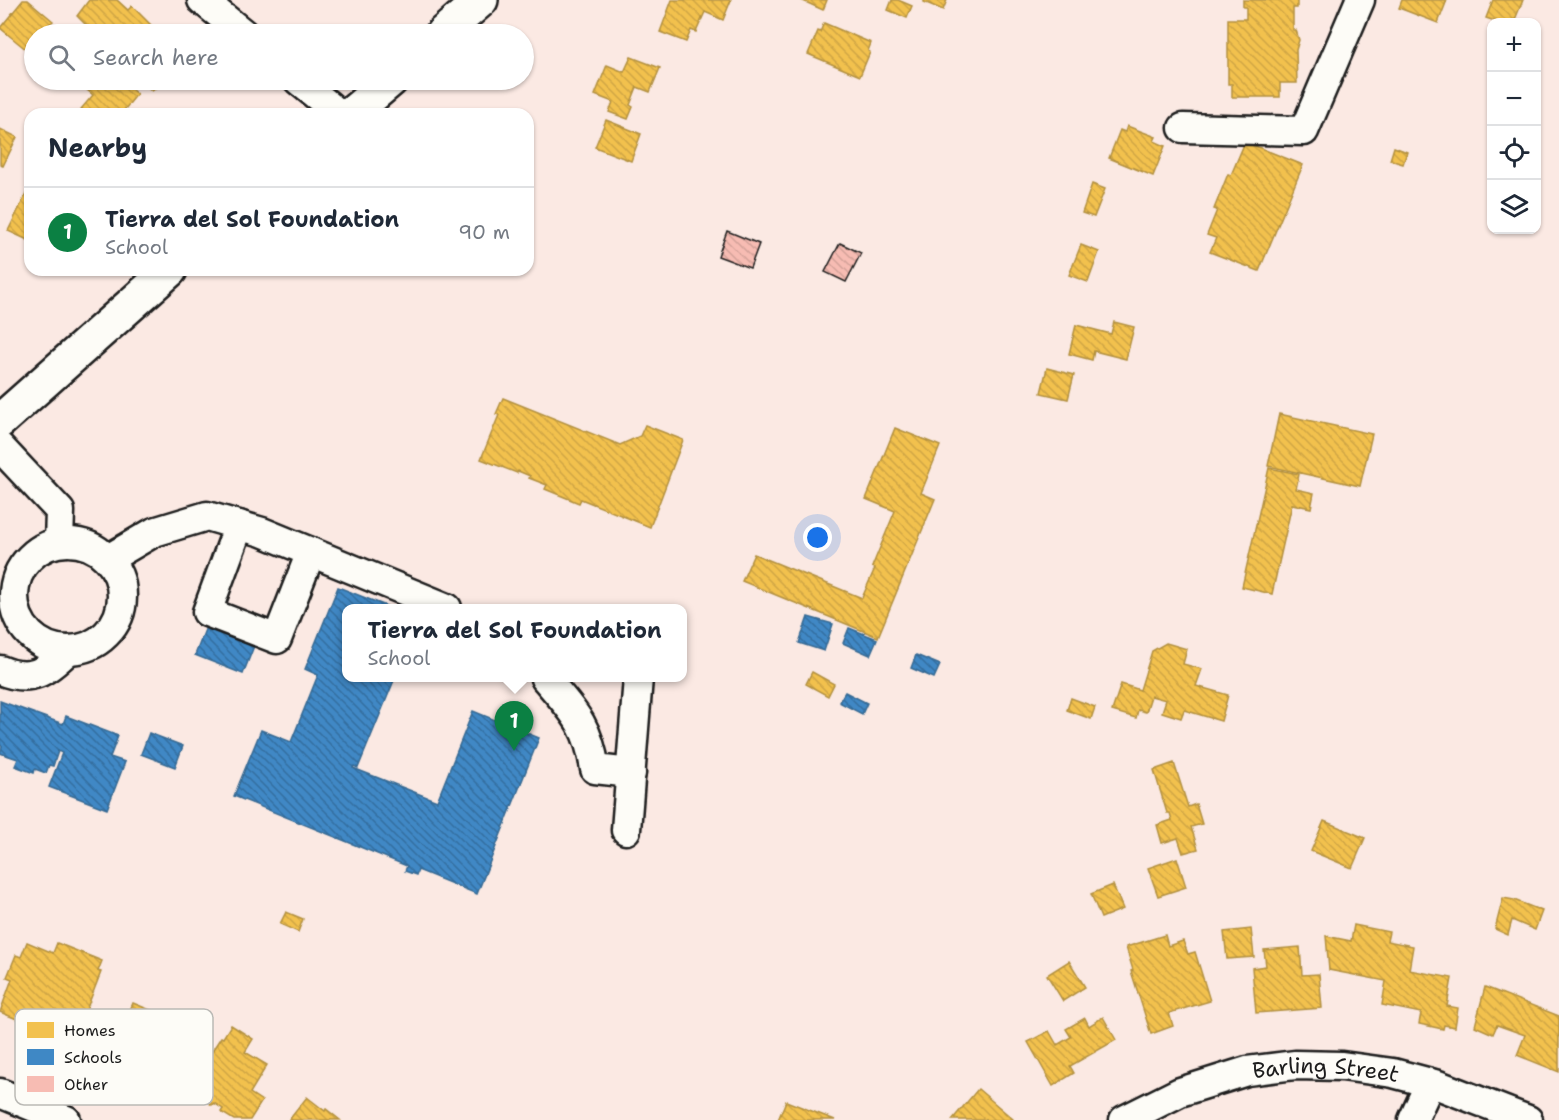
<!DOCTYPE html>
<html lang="en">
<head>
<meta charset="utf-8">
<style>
	body { margin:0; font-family:"Shantell Sans",sans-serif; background:#f2f2f3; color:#1f2937 }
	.controls { position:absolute; right:18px; top:18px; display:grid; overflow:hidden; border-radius:12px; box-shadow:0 2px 4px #0004 }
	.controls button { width:54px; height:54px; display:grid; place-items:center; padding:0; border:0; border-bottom:2px solid #e0e1e3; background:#fff; color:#1f2937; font:30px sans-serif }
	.you { position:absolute; left:818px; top:538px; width:21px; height:21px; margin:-15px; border:4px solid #fff; border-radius:50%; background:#1a73e8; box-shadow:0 0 0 9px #1a73e833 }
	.badge { display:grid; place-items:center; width:39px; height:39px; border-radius:50%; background:#0b8043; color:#fff; font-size:20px; font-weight:700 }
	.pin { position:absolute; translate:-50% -50px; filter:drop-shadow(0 2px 3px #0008) }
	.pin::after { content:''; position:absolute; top:32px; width:21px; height:18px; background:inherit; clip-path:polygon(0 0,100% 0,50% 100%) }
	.popup { position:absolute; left:342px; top:604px; width:345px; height:78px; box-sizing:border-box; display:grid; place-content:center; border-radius:12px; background:#fff; filter:drop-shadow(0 2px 4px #0005); font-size:20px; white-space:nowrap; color:#747a83 }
	.popup b { font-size:22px; color:#1f2937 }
	.popup::after { content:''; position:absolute; left:50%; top:100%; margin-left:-12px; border:12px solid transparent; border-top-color:#fff }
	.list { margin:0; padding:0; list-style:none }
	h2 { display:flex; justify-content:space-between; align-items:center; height:78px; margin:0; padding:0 24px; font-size:26px }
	h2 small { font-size:20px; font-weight:400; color:#747a83 }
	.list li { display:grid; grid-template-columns:39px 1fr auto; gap:18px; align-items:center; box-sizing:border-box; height:90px; padding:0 24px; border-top:2px solid #e0e1e3 }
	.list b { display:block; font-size:22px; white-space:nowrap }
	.list p { margin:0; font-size:20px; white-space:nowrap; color:#747a83 }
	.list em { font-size:20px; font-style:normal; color:#747a83 }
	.icon { flex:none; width:33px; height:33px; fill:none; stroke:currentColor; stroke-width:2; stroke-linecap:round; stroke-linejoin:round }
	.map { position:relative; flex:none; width:1559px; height:1120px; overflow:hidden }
	.search { position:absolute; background:#fff; box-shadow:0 2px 4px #0004; left:24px; top:24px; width:510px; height:66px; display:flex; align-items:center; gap:15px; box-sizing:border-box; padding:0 21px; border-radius:33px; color:#747a83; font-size:22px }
	.panel { position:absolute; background:#fff; box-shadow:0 2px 4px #0004; left:24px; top:108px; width:510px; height:168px; border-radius:18px }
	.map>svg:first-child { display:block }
	.homes { fill:url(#homes-back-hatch); stroke:#b2903f; stroke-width:1.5 }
	.schools { fill:url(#schools-back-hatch); stroke:#346892; stroke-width:1.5 }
	.building { fill:url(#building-back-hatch); stroke:#1c1c1c; stroke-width:1.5 }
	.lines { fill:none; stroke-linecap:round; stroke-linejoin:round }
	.minor-casing { stroke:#1c1c1c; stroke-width:33 }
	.major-casing { stroke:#1c1c1c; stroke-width:38 }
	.minor { stroke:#fdfcf7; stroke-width:28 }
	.major { stroke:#fdfcf7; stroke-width:33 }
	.labels { text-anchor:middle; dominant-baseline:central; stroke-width:6; stroke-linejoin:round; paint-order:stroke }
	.street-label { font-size:22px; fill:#1c1c1c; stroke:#fdfcf7 }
	.key { fill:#fdfcf7; stroke:#bab9b5; stroke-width:1.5 }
	.key-label { font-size:16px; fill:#1c1c1c }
</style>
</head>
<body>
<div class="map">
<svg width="1559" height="1120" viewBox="0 0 1559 1120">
	<defs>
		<pattern id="homes-back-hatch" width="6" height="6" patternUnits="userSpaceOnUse" patternTransform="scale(1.5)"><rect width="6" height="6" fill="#f2c14e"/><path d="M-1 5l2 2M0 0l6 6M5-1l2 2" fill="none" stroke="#cfa544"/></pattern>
		<pattern id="schools-back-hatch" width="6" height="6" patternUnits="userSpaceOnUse" patternTransform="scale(1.5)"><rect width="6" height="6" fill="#3f88c5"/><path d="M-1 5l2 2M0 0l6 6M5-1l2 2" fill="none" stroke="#346e9f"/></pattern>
		<pattern id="building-back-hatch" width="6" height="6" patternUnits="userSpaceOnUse" patternTransform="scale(1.5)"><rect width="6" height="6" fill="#f7bcb3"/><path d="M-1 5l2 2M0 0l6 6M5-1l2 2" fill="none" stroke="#d3a199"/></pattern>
	</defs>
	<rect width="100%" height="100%" fill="#fbe9e3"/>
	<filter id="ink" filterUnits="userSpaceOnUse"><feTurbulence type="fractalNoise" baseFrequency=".0167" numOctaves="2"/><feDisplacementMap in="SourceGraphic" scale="12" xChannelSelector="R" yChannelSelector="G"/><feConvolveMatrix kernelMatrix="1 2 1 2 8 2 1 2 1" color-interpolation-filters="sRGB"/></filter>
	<g filter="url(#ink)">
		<g class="homes">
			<path d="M23,0H28L53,21L41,34H34V43L28,51L0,28Z"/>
			<path d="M89,0H117L128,10L132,6L160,34L162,32L165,34H108L100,27L92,34H86L81,29L86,25L77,16Z"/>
			<path d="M672,0H731L723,20L705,12L696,32L691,30L686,42L660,32Z"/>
			<path d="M801,0H827L823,10Z"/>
			<path d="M892,0H898L912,6L907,18L888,10Z"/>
			<path d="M924,0H947L943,10L924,2Z"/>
			<path d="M1243,0H1297V8H1293V30H1296L1299,40L1296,50L1297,83H1280V97H1232V84H1228V19H1246V7H1243Z"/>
			<path d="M1402,0H1447L1438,23L1399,8Z"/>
			<path d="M1493,0H1523L1514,22H1498L1486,18Z"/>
			<path d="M824,23L871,43L868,51L870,52L860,76L808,54L818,31L820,32Z"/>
			<path d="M631,57L660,68L650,92L637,87L630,105L633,107L628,119L609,112L613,102L595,95L607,65L624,72Z"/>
			<path d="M75,80H120L137,94L121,114H88L81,109L93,95Z"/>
			<path d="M141,80H166L152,91Z"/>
			<path d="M606,120L641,134L631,161L595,147Z"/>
			<path d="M1127,126L1156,137L1154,141L1165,146L1153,176L1109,158L1120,130L1125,132Z"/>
			<path d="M0,129L17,137L3,166L0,165Z"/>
			<path d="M1245,142L1303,165L1259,271L1210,252L1216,238L1207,235L1217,210L1214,209L1228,174L1231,175Z"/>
			<path d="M1394,147L1407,152L1403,164L1390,160Z"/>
			<path d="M1092,184L1105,189L1094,217L1082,213Z"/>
			<path d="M30,186V241L8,231Z"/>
			<path d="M1081,245L1099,252L1088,282L1069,275Z"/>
			<path d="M1114,322L1134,327L1126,359L1094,351L1092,360L1069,354L1076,325L1111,334Z"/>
			<path d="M1047,368L1074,375L1068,399L1041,393Z"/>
			<path d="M503,398L620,445L640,436L645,425L683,440L650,527L581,499L579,503L545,489L547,485L529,478L530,476L518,471L517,473L481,459L499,415L496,414Z"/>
			<path d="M1279,414L1372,434L1360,486L1268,466Z"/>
			<path d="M895,428L940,446L921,493L935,499L878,637L742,581L754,554L862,598L875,568L872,567L895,511L866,499Z"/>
			<path d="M1269,468L1299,474L1296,489L1314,493L1311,508L1292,504L1272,594L1242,587Z"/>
			<path d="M1166,643L1187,649L1183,664L1202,669L1196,686L1228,695L1221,721L1184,710L1181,718L1162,712L1166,700L1151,696L1146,712L1138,710L1136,718L1112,711L1121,684L1140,690L1152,651Z"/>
			<path d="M812,672L834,684L828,696L806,684Z"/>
			<path d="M1071,698L1095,707L1091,719L1067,710Z"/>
			<path d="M1174,763L1188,807L1196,804L1202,824L1191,827L1198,849L1183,853L1178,838L1162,843L1157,825L1172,820L1170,813H1167L1154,770Z"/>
			<path d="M1324,821L1365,838L1352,868L1311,851Z"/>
			<path d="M1177,858L1186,887L1158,896L1148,868Z"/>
			<path d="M1113,885L1123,909L1101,918L1091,894Z"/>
			<path d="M1503,898L1514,900L1542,911L1535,930L1512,920L1508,935L1495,929Z"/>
			<path d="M286,912L303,919L298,932L280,924Z"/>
			<path d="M1354,925L1389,932L1387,941L1413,946L1409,970L1452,978L1447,1006L1458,1008L1455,1027L1444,1025L1443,1029L1419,1024L1421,1013L1382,1005L1386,981L1329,970L1326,936L1351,941Z"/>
			<path d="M1251,929L1254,957L1227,959L1224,932Z"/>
			<path d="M1165,935L1168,946L1183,941L1188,954L1195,952L1210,1001L1169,1013L1173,1026L1151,1034L1131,971L1133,970L1126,947Z"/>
			<path d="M27,942L53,953L57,943L102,961L98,971L101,972L70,1052L32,1036L36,1027L0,1012L12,979L7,977L16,955L21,957Z"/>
			<path d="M1300,947L1302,975L1319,974L1322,1008L1256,1013L1252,968L1266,966L1264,950Z"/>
			<path d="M1069,961L1085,987L1063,1001L1047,975Z"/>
			<path d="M1485,987L1559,1016V1072L1517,1055L1525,1035L1497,1025L1493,1034L1475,1026Z"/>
			<path d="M133,1003L182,1023L169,1054L172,1055L161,1083L95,1056L116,1010L128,1015Z"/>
			<path d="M1103,1017L1116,1040L1070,1066L1074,1073L1053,1086L1028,1042L1049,1031L1057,1045L1071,1037L1066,1029L1085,1018L1089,1026Z"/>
			<path d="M231,1025L253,1039L245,1052L267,1065L250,1093L262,1101L250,1120H234L221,1112L223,1109L214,1103L212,1105L186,1088L201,1064L203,1065L221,1037L223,1038Z"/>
			<path d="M978,1089L1013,1119L1012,1120H952Z"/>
			<path d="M307,1097L325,1111L326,1109L340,1120H289Z"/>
			<path d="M786,1101L835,1120H778Z"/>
		</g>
		<g class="schools">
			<path d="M338,587L391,608H346V678H395L358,768L354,766L353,768L437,801L473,711L539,738L477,894L418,870L416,875L405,871L407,866L234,796L261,730L291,742L318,675L305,669Z"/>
			<path d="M808,617L833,624L824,651L799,643Z"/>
			<path d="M206,627L254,646L243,674L195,655Z"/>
			<path d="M849,628L877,639L870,655L843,643Z"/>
			<path d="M916,655L940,665L934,678L911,668Z"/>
			<path d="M845,692L867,703L862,714L839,702Z"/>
			<path d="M0,701L63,724L66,716L118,736L110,757L125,762L107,809L49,787L62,753L58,751L53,766L49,765L46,773L35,769L34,773L15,766L18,759L0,753L2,746L0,745Z"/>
			<path d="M149,733L183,746L175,767L141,754Z"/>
		</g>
		<g class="building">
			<path d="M727,231L759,244L750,268L718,256Z"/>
			<path d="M840,243L861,253L846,282L825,272Z"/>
		</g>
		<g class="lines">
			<g class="minor-casing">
				<g id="minor">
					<path d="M202,0L244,34"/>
					<path d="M298,80L339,114"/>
					<path d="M1183,128L1304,131L1360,0"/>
					<path d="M0,447L60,511L59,542"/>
					<path d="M239,525L207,612L277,639L311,552"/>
					<circle cx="68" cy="596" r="54"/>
					<path d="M108,559L154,532L207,516L262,532L447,608"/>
					<path d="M0,670C31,683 46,672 68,650"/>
					<path d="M545,678C573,711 588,724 595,769L631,773"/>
					<path d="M626,830L638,678"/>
					<path d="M0,1093L66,1120"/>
					<path id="s1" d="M1124,1120L1180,1092L1247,1071L1295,1065L1342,1066L1393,1073L1438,1085L1528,1120"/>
					<path d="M1413,1120L1430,1083"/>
				</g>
			</g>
			<g class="major-casing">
				<g id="major">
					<path d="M442,34L481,0"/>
					<path d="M351,114L391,80"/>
					<path d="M0,421L170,270"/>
				</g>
			</g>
			<use href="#minor" class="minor"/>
			<use href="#major" class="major"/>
		</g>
	</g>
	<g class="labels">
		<g class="street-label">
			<text stroke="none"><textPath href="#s1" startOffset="212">Barling Street</textPath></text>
		</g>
	</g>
	<rect x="15" y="1009" width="198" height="96" rx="9" class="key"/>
	<rect x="27" y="1022" width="27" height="16" fill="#f2c14e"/>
	<rect x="27" y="1049" width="27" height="16" fill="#3f88c5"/>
	<rect x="27" y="1076" width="27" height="16" fill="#f7bcb3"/>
	<g class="key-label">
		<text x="64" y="1036">Homes</text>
		<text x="64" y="1063">Schools</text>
		<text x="64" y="1090">Other</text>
	</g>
</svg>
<div class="controls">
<button>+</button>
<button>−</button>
<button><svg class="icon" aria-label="locate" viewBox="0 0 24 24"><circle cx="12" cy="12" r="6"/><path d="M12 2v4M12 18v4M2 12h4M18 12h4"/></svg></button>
<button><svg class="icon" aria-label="layers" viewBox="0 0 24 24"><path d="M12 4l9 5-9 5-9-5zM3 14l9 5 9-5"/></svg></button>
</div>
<div class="you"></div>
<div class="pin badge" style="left:514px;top:751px">1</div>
<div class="popup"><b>Tierra del Sol Foundation</b>School</div>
<div class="search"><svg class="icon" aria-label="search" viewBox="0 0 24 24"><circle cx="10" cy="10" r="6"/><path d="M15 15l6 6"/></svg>Search here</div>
<section class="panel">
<h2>Nearby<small></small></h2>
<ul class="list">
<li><span class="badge">1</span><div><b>Tierra del Sol Foundation</b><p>School</p></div><em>90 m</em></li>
</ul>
</section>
</div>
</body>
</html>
